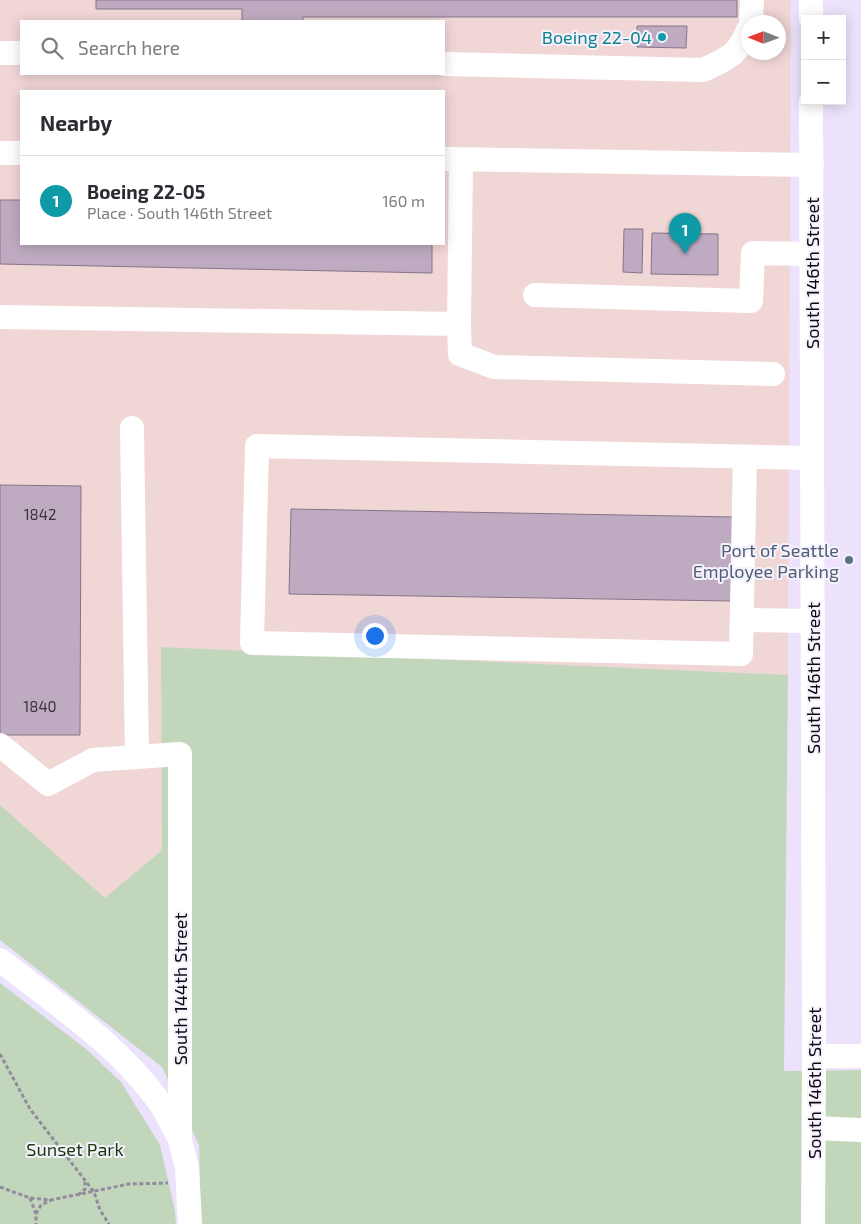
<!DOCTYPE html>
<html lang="en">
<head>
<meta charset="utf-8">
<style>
	body { margin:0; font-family:"Exo 2",sans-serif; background:#f7f7f7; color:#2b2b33 }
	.controls { position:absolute; right:15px; top:15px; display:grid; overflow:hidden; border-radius:0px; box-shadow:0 2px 12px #0003 }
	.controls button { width:45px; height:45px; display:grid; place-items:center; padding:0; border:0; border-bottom:1px solid #e1e1e2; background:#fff; color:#2b2b33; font:25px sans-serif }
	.compass { position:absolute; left:741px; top:15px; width:45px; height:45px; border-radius:50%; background:#fff; box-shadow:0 2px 12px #0003; rotate:271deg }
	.you { position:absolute; left:374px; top:635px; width:18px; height:18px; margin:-12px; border:4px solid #fff; border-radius:50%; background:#1a73e8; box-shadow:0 0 0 8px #1a73e833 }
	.badge { display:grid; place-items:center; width:32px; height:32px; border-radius:50%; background:#d93025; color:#fff; font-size:16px; font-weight:700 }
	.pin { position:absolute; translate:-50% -41px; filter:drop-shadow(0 1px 2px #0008) }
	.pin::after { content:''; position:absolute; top:26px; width:18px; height:15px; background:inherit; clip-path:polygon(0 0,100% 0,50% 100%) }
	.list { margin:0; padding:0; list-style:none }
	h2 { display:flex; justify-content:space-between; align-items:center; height:65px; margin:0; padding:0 20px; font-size:21px }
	h2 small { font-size:16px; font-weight:400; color:#7c7c81 }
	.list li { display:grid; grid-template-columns:32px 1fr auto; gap:15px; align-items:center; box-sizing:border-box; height:90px; padding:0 20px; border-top:1px solid #e1e1e2 }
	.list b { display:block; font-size:19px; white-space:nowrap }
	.list p { margin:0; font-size:16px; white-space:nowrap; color:#7c7c81 }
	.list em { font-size:16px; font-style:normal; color:#7c7c81 }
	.icon { flex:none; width:28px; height:28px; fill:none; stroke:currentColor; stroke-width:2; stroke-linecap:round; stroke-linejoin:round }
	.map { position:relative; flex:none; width:861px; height:1224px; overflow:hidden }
	.search { position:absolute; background:#fff; box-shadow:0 2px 12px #0003; left:20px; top:20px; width:425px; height:55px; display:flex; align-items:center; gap:12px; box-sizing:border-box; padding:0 18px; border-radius:0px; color:#7c7c81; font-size:19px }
	.panel { position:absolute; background:#fff; box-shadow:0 2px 12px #0003; left:20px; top:90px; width:425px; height:155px; border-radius:0px }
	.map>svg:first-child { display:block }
	.industrial { fill:#f1d6d6; fill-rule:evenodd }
	.green { fill:#c2d6bb }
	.building { fill:#beabc1; stroke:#857488 }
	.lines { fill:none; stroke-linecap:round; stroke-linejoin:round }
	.path { stroke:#928b9d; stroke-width:3; stroke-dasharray:4 2.5; stroke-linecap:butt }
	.minor { stroke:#fff; stroke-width:24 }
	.culture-dot { fill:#0f9aa8; stroke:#f6f2fd; stroke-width:2 }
	.service-dot { fill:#5c6f8a; stroke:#f6f2fd; stroke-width:2 }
	.labels { text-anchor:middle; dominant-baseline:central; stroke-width:4; stroke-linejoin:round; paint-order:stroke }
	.number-label { font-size:15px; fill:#3a323e }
	.culture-label { font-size:18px; fill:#0d838f; stroke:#f6f2fd; text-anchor:end }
	.street-label { font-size:18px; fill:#0e0a12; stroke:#f6f2fd }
	.service-label { font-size:18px; fill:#4e5e75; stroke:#f6f2fd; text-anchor:end }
	.park-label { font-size:18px; fill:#173909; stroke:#f6f2fd }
</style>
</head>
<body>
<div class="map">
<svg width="861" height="1224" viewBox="0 0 861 1224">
	<rect width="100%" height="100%" fill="#ece2fc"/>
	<path class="industrial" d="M0,0H791L788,675L161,647L162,850L105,899L0,805ZM21,21H444V74H21ZM748,22H778V52H748ZM21,91H444V244H21Z"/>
	<g class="green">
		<path d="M161,647L788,675L784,1071L861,1070V1224H201L199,1145L162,1067L0,940V805L105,898L162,850Z"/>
		<path d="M0,983L86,1049L121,1082L160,1145L175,1211L176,1224H0Z"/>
	</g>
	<g class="building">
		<path d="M96,0H737V17H303V21H242V9H96Z"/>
		<path d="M637,26H687L686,48L637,47Z"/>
		<path d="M0,200H21V244H432V273L0,264Z"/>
		<path d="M624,229H643L642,273L623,272Z"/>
		<path d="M652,233L718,234V275L651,274Z"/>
		<path d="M0,485L81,486L80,735H0Z"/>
		<path d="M291,509L733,517L732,601L289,594Z"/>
	</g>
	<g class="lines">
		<g class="path">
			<path d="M0,1054L30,1109L94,1192L100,1210L109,1224"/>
			<path d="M0,1187L30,1198L51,1200L129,1184L168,1183"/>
			<path d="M78,1195L85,1189V1182"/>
			<path d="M30,1198L36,1214V1224"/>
			<path d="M36,1214L41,1205L51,1200"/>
		</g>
		<g class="minor">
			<path d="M811,0V19"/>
			<path d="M751,22L752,0"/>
			<path d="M0,53H21"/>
			<path d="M444,64L703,70C727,59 738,55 748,30"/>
			<path d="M811,101L814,1064L813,1224"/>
			<path d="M0,153H21"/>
			<path d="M444,159L812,165"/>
			<path d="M535,295L751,301L753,253L812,254"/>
			<path d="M0,317L459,324L461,160"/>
			<path d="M459,324L460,354L494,367L773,374"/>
			<path d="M132,428L137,757"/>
			<path d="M745,457L741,654L252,643L257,446L812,458"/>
			<path d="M742,620L813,621"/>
			<path d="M0,745L48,784L93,760L180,754V1140L187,1168L190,1224"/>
			<path d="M0,960C56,1004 118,1044 160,1103C167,1113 172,1125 178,1136"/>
			<path d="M814,1056H861"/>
			<path d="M814,1128L861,1130"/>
		</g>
	</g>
	<circle class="culture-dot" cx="662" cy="37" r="5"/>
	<circle class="service-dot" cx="849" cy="560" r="5"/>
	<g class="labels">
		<g class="number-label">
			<text x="40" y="514">1842</text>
			<text x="40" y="706">1840</text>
		</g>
		<g class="culture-label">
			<text x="652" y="37">Boeing 22-04</text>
		</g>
		<g class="street-label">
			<text transform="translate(812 273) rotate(-90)">South 146th Street</text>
			<text transform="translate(813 678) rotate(-90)">South 146th Street</text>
			<text transform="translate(180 989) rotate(-90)">South 144th Street</text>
			<text transform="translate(814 1083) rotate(-90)">South 146th Street</text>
		</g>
		<g class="service-label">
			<text x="839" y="550">Port of Seattle<tspan x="839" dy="21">Employee Parking</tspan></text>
		</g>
		<g class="park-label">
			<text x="75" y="1149">Sunset Park</text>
		</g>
	</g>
</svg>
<div class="controls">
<button>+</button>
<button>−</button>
</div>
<svg class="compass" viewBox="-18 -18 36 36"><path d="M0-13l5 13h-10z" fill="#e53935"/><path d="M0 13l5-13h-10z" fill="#7c7c81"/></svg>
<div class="you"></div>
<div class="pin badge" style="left:685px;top:254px;background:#0f9aa8">1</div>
<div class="search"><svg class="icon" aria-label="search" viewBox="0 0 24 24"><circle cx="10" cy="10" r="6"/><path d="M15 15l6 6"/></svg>Search here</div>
<section class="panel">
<h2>Nearby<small></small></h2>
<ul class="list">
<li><span class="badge" style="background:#0f9aa8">1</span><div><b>Boeing 22-05</b><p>Place · South 146th Street</p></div><em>160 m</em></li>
</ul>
</section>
</div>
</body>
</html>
